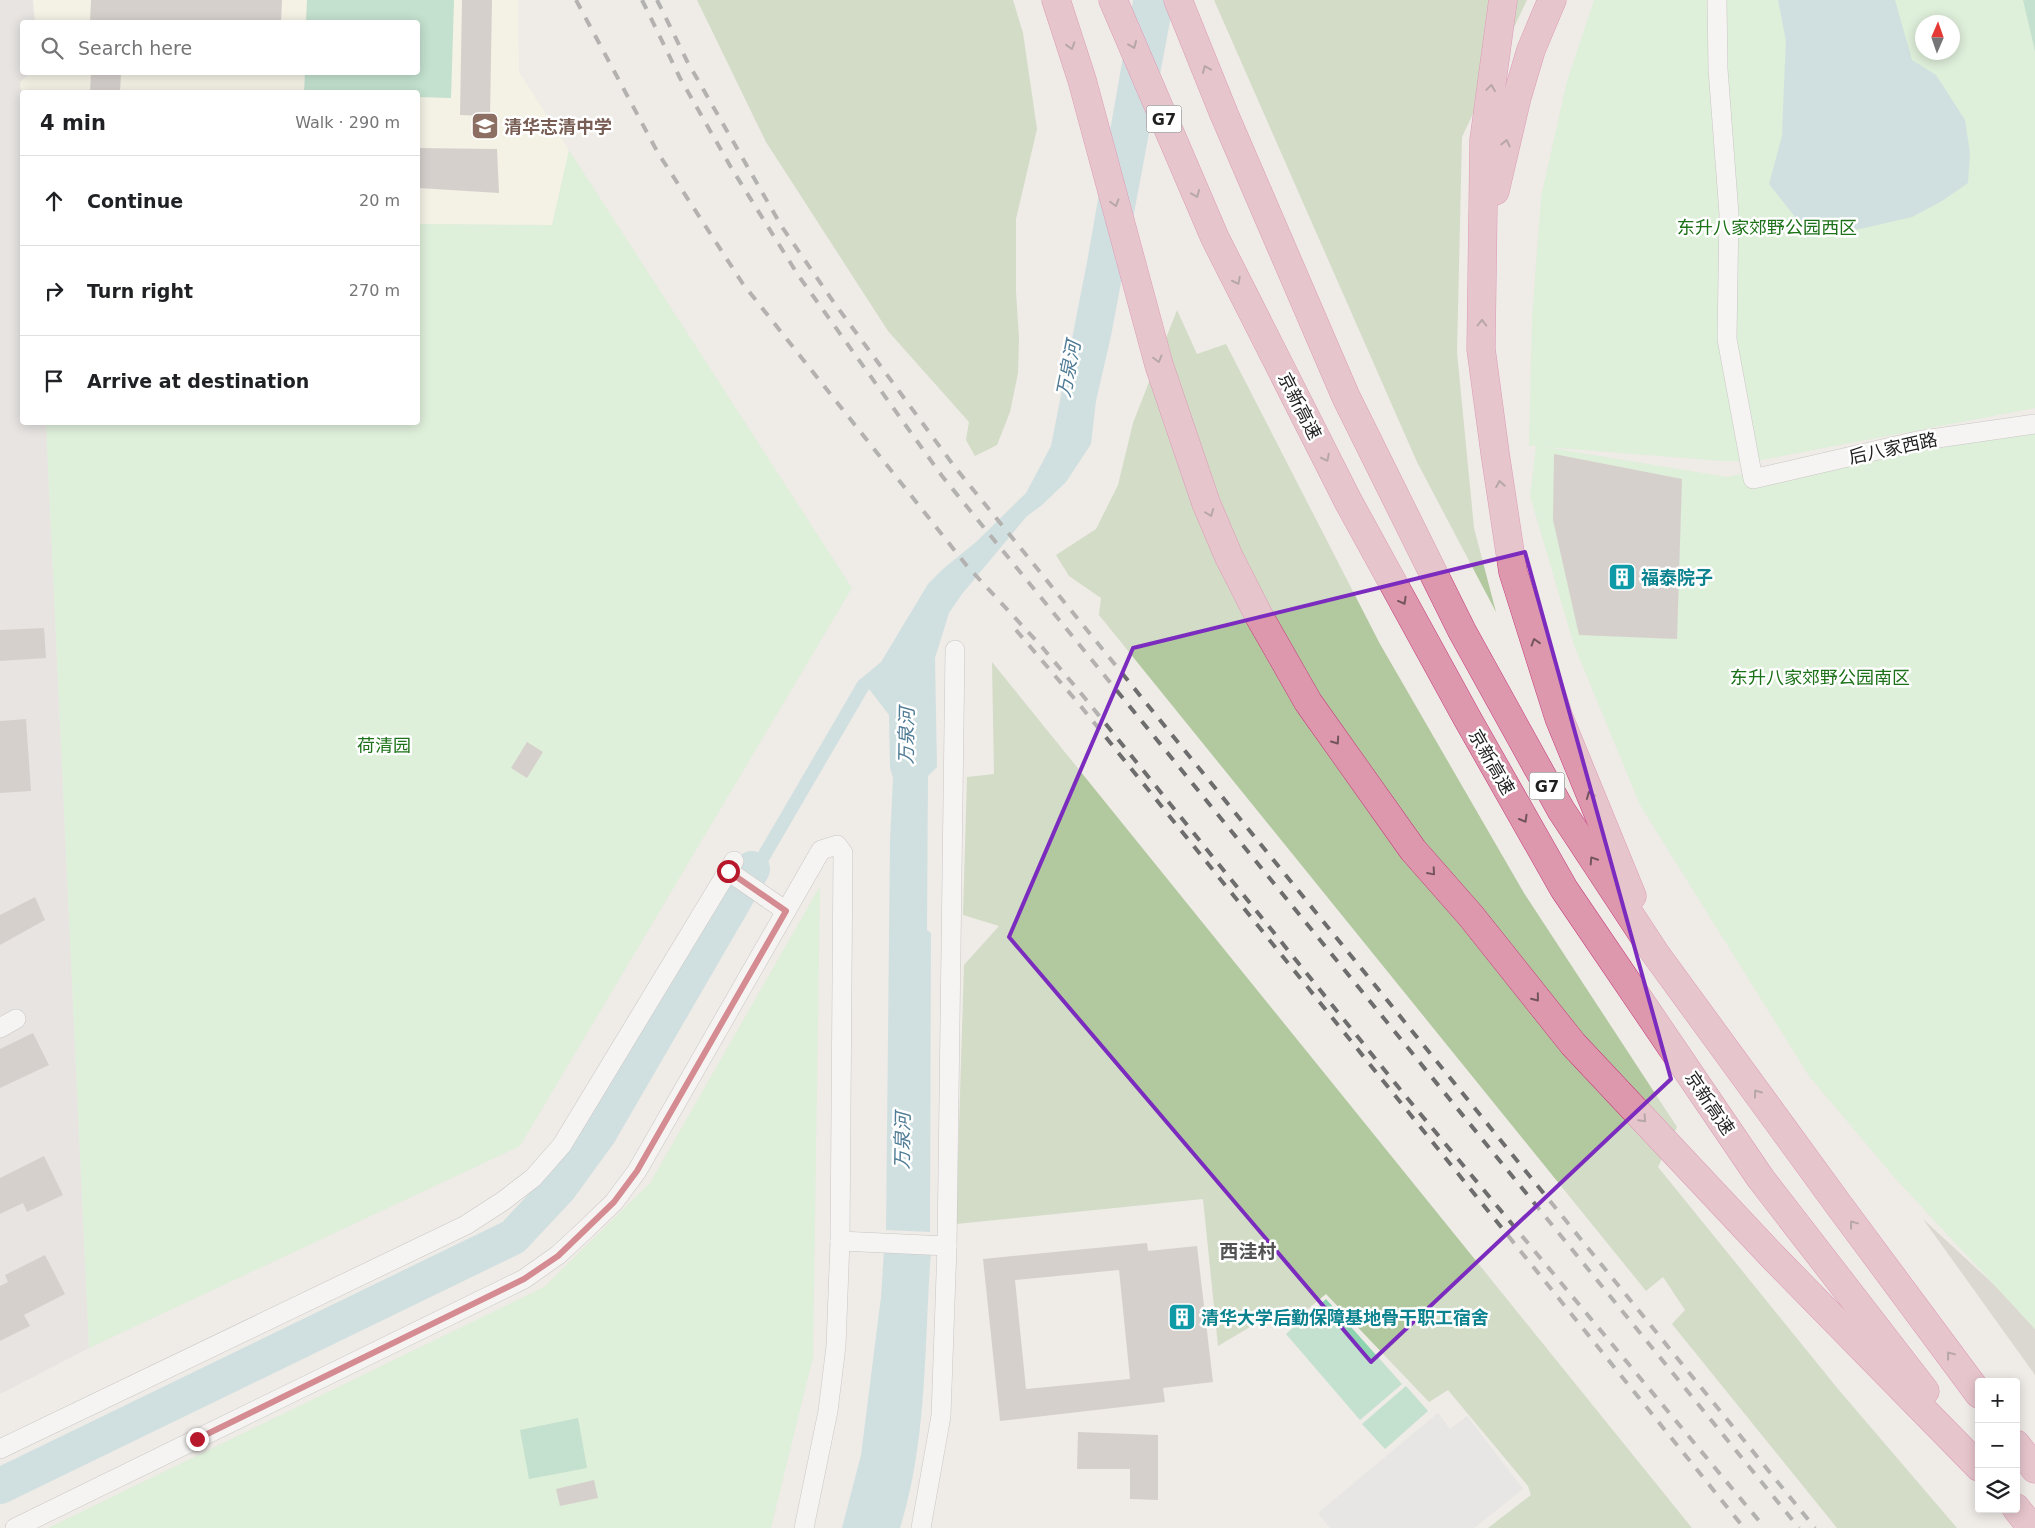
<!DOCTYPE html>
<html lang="en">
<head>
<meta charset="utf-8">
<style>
	body { margin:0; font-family:"DejaVu Sans","Noto Sans SC",sans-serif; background:#f6f6f6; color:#202124 }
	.controls { position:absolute; right:15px; bottom:15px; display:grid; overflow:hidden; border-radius:5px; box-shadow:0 2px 12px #0003 }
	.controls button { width:45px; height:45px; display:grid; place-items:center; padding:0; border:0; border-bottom:1px solid #e0e0e0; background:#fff; color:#202124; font:25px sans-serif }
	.compass { position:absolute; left:1915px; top:15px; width:45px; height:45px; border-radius:50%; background:#fff; box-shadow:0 2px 12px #0003; rotate:2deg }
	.stop { position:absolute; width:15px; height:15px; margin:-11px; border:4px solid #b7182c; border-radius:50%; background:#fff }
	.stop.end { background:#b7182c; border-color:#fff; box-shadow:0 1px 5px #0008 }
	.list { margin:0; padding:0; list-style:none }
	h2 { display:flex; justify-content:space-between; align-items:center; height:65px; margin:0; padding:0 20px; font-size:21px }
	h2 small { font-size:16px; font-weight:400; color:#757577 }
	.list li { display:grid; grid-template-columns:32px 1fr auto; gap:15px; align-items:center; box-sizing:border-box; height:90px; padding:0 20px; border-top:1px solid #e0e0e0 }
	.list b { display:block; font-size:19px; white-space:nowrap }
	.list em { font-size:16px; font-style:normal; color:#757577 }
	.icon { flex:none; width:28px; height:28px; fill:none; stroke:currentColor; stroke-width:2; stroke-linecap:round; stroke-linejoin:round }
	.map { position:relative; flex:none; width:2035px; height:1528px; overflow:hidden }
	.search { position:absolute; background:#fff; box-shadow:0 2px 12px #0003; left:20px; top:20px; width:400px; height:55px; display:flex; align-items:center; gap:12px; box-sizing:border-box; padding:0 18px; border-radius:5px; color:#757577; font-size:19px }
	.panel { position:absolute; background:#fff; box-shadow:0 2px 12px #0003; left:20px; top:90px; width:400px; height:335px; border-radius:5px }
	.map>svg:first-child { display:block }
	.residential { fill:#dddcdc }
	.education { fill:#fbf8e3 }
	.construction { fill:#c2c0b3 }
	.forest { fill:#b2c9a0 }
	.park { fill:#cbf3c9; fill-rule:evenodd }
	.pitch { fill:#8ed4b0 }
	.parking { fill:#dfdfdf }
	.water { fill:#acd3d7 }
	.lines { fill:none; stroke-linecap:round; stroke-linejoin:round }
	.river { stroke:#acd3d7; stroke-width:36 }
	.building { fill:#b8b0ad; fill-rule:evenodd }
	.street-casing { stroke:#9c9c9c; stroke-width:20 }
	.highway-casing { stroke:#c63a7c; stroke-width:29 }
	.street { stroke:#fff; stroke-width:19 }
	.highway { stroke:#dd98ad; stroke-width:28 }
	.rail { stroke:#6d6d6d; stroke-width:4; stroke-dasharray:10 10; stroke-linecap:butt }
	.oneway { stroke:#74555f }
	.route { stroke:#b7182c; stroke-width:6 }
	.marked { fill:none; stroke:#7b2cbf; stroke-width:4; stroke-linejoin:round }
	.labels { text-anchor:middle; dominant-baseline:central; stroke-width:5; stroke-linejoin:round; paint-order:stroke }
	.shield { fill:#fff; stroke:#626262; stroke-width:1 }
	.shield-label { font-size:16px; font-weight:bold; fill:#1f1f1f }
	.education-label { font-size:18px; font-weight:bold; fill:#785e54; stroke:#fff; text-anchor:start }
	.park-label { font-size:18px; fill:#1d7219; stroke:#fff }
	.street-label { font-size:18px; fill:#1f1f1f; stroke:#fff }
	.culture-label { font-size:18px; font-weight:bold; fill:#0d838f; stroke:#fff; text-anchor:start }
	.water-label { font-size:19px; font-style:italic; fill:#4f7b95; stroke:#fff }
	.neighbourhood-label { font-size:19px; font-weight:bold; fill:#525252; stroke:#fff }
</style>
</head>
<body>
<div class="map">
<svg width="2035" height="1528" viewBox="0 0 2035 1528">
	<rect width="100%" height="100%" fill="#efebe7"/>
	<path class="residential" d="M0,0H33L35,22H22V72L32,73L20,82L22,102V422L46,423L89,1348L0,1394Z"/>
	<path class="education" d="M33,0H518L519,72L569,150L552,225L418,224V92H22V102L20,82L32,72H418V22H35Z"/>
	<path class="construction" d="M1923,1219L2003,1293L2035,1329V1375Z"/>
	<g class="forest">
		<path d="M697,0H1013L1023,33L1037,129L1016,219V292L1019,338L1018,373L1010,412L997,445L975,456L966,440L969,422L888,331L766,142Z"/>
		<path d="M1214,0H1527L1462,137L1457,352L1474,528L1496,612L1417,462Z"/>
		<path d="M1177,310L1197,354L1226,344L1380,644L1524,893L1677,1127L1658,1167L1838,1389L1957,1528H1837L1672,1324L1685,1310L1663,1277L1646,1291L1099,615L1101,598L1069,576L1056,555L1096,529L1118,485L1133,423Z"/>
		<path d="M992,662L1692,1528H1488L1531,1495L1528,1486L1448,1390L1429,1402L1326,1294L1304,1312L1284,1307L1218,1346L1203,1199L956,1224L964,965L999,926L963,915L967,777L994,774Z"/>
	</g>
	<g class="park">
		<path d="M1594,0H2035V408L1756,461H1722L1545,447L1727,477L2035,415V1329L1894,1177L1809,1076L1640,805L1574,645L1530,496L1536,446H1529L1532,318L1541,197L1567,81ZM1922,22H1952V52H1922Z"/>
		<path d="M569,150L852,588L520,1146L89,1348L46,423L418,422V224L552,225Z"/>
		<path d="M820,886L813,1357L771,1528H48L544,1287L650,1183Z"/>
	</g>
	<g class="pitch">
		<path d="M307,0H454L451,98L418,97V92H304L305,73L418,72V22H306Z"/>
		<path d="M2023,0H2035V51Z"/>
		<path d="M1326,1299L1402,1384L1360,1420L1286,1334Z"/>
		<path d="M1406,1386L1428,1411L1385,1449L1362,1424Z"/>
		<path d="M578,1418L587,1468L529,1479L520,1430Z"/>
	</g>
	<path class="parking" d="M1438,1413L1450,1429L1467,1416L1523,1489L1474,1528H1330L1318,1513Z"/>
	<g class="water">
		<path d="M1133,0H1174L1111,336L1096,401L1091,444L1066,482L1042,505L1027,516L962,594L949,613L935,658L937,767L928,776L927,930L931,933L930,1232L886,1230L890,840L893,778L890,768L889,715L869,689L736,917L724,911L858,681L881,662L928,584L943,569L976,542L1026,493L1051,446L1087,262Z"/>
		<path d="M1778,0H1895L1912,60L1936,75L1965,120L1970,153L1968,183L1942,201L1912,217L1860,229L1822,231L1796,218L1769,184L1782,136L1784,84L1786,41Z"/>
		<path d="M884,1250L931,1251C924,1343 928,1439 900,1528H842L861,1455L881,1297Z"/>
	</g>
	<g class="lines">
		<path class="river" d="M0,1486L513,1237L559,1188L599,1133L752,869"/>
	</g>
	<g class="building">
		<path d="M91,0H282L281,22H90Z"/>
		<path d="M462,0H492L490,116L460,115Z"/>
		<path d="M91,72H121L120,92H90Z"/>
		<path d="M418,148L497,149L499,193L418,188Z"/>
		<path d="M1554,454L1682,479L1677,639L1579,635L1553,520Z"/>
		<path d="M44,628L46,658L0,661V630Z"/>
		<path d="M26,719L31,791L0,793V721Z"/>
		<path d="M527,742L543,752L527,778L511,768Z"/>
		<path d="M35,897L45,920L0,945V915Z"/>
		<path d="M33,1033L49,1065L0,1088V1049Z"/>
		<path d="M44,1156L63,1195L27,1212L23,1203L0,1214V1178Z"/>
		<path d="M1147,1243L1148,1251L1197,1246L1213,1382L1163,1388L1165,1402L1000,1421L983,1259ZM1119,1270L1130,1379L1026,1389L1015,1280Z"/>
		<path d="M45,1255L65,1294L24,1315L30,1326L0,1341V1286L8,1282L5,1275Z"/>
		<path d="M1078,1432L1158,1435V1500L1130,1499V1469H1077Z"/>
		<path d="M594,1480L598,1498L560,1506L556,1489Z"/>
	</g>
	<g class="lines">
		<g class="street-casing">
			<g id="street">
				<path d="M1717,0L1718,69L1729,214L1727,339L1753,479L1917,441L2035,424"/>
				<path d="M728,871L786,911"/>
				<path d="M0,1028L16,1019"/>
				<path d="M840,1241L947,1246"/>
				<path d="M0,1449L466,1225L503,1201L533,1178L562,1145L734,861"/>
				<path d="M15,1528L524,1279L558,1255L585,1230L614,1202L637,1171L821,850L837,845L843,853L840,1241L836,1346L828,1411L804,1528"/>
				<path d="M921,1528L941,1416L947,1246L955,650"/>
			</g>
		</g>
		<g class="highway-casing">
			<g id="highway">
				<path d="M1056,0L1082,80L1159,365L1206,503L1229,557L1259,616L1308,702L1413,850L1471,916L1573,1044L1774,1258L1979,1467"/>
				<path d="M1113,0L1215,238L1348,501L1467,718L1564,889L1761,1179L1925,1391"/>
				<path d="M1178,0L1224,114L1346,397L1462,631L1561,810L1655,953L1838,1204L1979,1394"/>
				<path d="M1503,0L1484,140L1481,349L1495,453L1513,572L1559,718L1632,896"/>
				<path d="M1495,191L1517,97L1531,50L1552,0"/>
				<path d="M2016,1444L2035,1469"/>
				<path d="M2016,1508L2032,1528"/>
			</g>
		</g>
		<use href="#street" class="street"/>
		<use href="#highway" class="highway"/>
		<g class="rail">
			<path d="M576,0L658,153L743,284L967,566L1042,647L1084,697L1403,1093L1765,1528"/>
			<path d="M642,0L680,78L732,169L798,275L942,476L1799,1528"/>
			<path d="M657,0L687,61L782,227L835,304L954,466L1815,1528"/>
			<path d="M1016,630L1079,704L1744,1528"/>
		</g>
	</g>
	<defs><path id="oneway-chevron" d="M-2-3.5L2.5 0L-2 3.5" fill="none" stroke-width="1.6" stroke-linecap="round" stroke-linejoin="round" transform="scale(1.25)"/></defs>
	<g class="oneway">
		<use href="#oneway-chevron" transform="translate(1133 45) rotate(67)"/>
		<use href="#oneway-chevron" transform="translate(1071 46) rotate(73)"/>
		<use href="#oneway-chevron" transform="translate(1206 69) rotate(-112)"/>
		<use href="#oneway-chevron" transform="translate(1491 88) rotate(-82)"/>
		<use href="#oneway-chevron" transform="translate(1506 143) rotate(-77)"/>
		<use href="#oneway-chevron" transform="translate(1196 194) rotate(67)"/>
		<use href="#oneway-chevron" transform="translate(1115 203) rotate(74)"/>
		<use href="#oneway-chevron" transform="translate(1237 281) rotate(63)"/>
		<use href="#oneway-chevron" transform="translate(1482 323) rotate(-89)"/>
		<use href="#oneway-chevron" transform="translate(1158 359) rotate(75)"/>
		<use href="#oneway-chevron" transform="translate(1326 458) rotate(63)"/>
		<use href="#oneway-chevron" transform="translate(1500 484) rotate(-99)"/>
		<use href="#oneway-chevron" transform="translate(1210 513) rotate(69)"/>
		<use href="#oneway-chevron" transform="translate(1403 601) rotate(61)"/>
		<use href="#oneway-chevron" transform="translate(1535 642) rotate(-107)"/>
		<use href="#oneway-chevron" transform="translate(1336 741) rotate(55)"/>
		<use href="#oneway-chevron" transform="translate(1590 795) rotate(-112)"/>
		<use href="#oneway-chevron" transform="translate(1524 819) rotate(60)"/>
		<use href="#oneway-chevron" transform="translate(1593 860) rotate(-123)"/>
		<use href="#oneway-chevron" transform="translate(1432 872) rotate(49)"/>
		<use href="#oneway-chevron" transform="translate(1536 998) rotate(51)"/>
		<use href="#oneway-chevron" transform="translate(1757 1093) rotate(-126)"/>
		<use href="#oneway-chevron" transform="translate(1643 1119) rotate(47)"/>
		<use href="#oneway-chevron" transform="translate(1853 1224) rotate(-127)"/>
		<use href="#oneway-chevron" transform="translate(1950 1355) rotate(-127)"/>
	</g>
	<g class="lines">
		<path class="route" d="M197,1439L524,1279L558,1256L585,1230L614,1202L637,1171L786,911L728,871"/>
	</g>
	<path d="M0 0H2035V1528H0ZM1525,552L1671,1079L1371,1362L1009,937L1133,648Z" fill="#efebe7" fill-opacity=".55" fill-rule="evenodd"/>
	<path class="marked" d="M1525,552L1671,1079L1371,1362L1009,937L1133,648Z"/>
	<defs>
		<g id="school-square" transform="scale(1.4375)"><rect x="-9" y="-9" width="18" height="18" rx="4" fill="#8d6e63" stroke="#fff"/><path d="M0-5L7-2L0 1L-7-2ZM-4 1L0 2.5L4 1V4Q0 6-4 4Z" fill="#fff"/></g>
		<g id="building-square" transform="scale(1.4375)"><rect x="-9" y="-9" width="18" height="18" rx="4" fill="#0f9aa8" stroke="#fff"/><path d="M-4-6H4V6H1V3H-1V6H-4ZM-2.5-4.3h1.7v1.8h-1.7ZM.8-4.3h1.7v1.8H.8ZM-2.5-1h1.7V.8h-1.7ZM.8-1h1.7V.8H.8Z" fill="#fff"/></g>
	</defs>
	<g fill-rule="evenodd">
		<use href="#school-square" x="485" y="126"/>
		<use href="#building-square" x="1622" y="577"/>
		<use href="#building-square" x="1182" y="1317"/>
	</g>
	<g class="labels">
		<g class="shield">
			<rect x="1146.5" y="105.5" width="35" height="27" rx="4"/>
			<rect x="1529.5" y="772.5" width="35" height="27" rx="4"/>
		</g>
		<g class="shield-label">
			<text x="1164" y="119">G7</text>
			<text x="1547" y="786">G7</text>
		</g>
		<g class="education-label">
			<text x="504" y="126">清华志清中学</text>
		</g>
		<g class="park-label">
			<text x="1767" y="227">东升八家郊野公园西区</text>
			<text x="1820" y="677">东升八家郊野公园南区</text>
			<text x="384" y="745">荷清园</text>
		</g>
		<g class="street-label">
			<text transform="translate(1300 406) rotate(63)">京新高速</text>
			<text transform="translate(1893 448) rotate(-12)">后八家西路</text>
			<text transform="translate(1492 762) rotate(60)">京新高速</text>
			<text transform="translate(1710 1103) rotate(56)">京新高速</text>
		</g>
		<g class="culture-label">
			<text x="1641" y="577">福泰院子</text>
			<text x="1201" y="1317">清华大学后勤保障基地骨干职工宿舍</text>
		</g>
		<g class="water-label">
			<text transform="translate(1068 369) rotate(-79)">万泉河</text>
			<text transform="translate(906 736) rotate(-89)">万泉河</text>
			<text transform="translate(902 1141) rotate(-89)">万泉河</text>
		</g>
		<g class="neighbourhood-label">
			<text x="1248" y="1251">西洼村</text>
		</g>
	</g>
</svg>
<div class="controls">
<button>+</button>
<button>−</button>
<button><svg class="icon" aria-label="layers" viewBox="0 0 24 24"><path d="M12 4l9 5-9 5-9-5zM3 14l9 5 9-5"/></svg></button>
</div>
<svg class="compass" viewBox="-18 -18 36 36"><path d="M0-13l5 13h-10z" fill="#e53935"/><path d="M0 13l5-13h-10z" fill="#757577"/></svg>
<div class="stop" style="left:728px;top:871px"></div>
<div class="stop end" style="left:197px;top:1439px"></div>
<div class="search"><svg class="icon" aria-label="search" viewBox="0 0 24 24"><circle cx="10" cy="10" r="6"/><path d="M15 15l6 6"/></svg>Search here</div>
<section class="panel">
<h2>4 min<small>Walk · 290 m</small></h2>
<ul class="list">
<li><svg class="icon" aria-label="ahead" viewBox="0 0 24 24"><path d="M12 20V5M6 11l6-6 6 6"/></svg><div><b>Continue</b></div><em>20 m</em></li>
<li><svg class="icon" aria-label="right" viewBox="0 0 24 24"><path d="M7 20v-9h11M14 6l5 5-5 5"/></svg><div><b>Turn right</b></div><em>270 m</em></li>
<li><svg class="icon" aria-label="arrive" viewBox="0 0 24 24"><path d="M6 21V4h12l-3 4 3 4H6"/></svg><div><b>Arrive at destination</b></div></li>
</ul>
</section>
</div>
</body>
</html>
